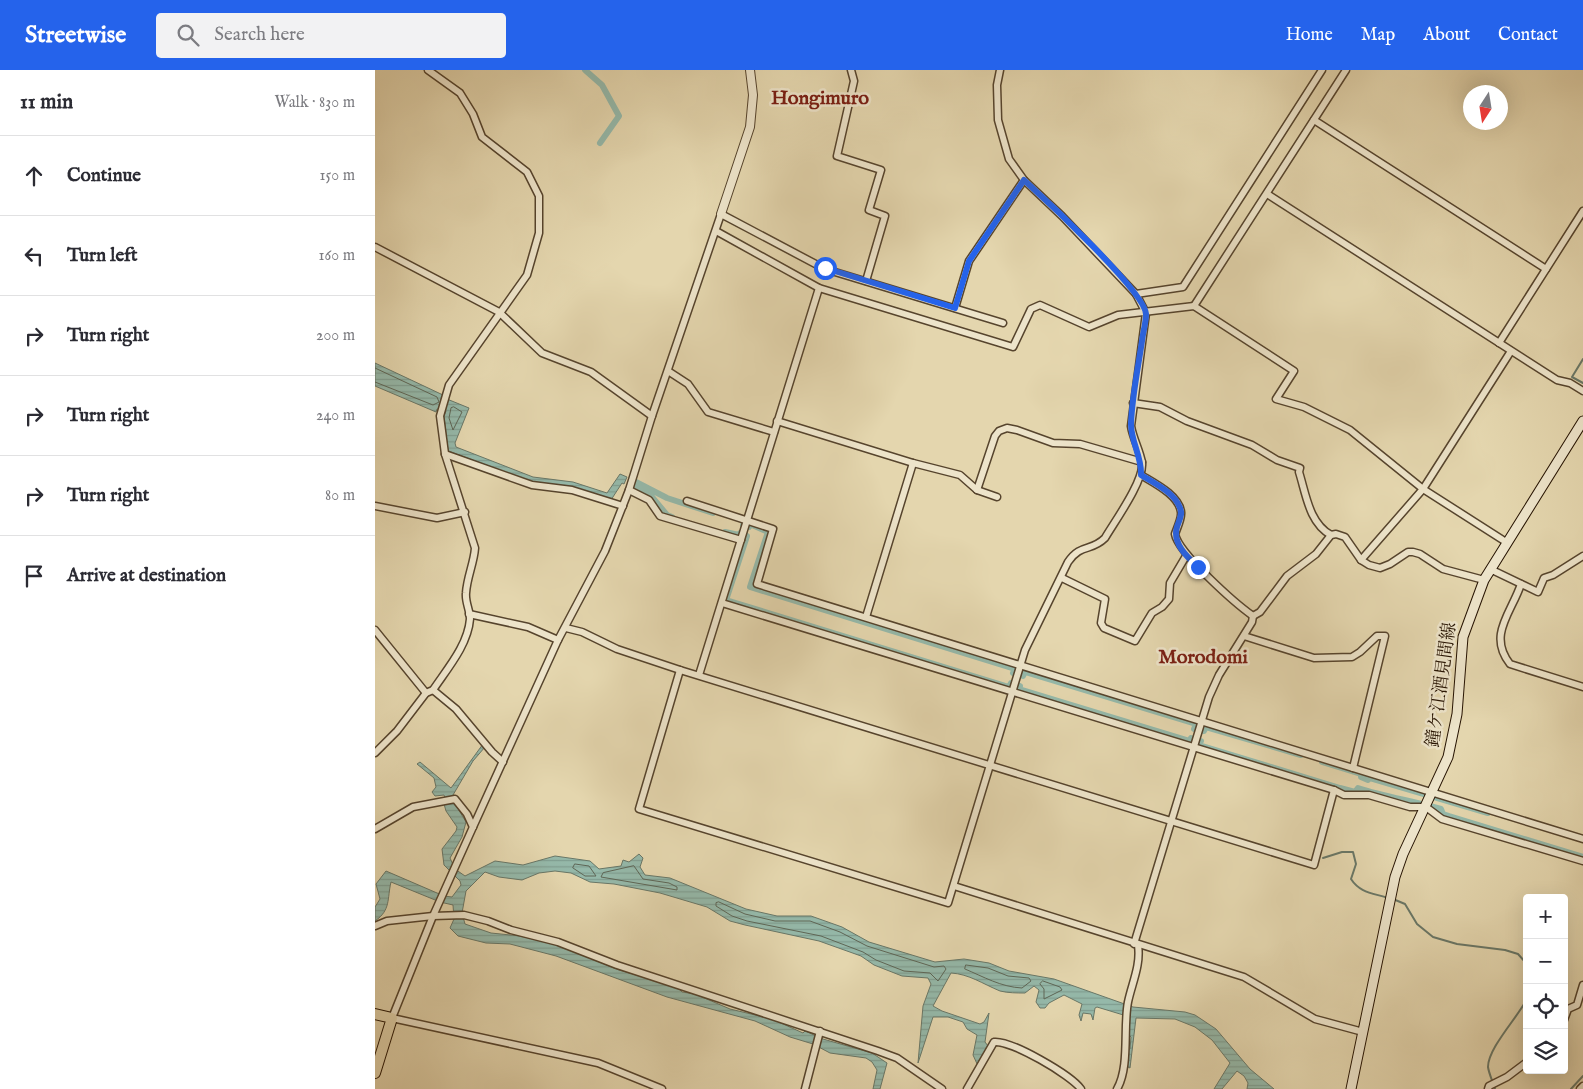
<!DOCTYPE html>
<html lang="en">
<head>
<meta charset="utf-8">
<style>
	body { margin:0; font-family:"IM FELL English","Noto Serif JP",serif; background:#f2f2f3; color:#2b2b33 }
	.controls { position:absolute; right:15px; bottom:15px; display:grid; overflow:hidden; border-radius:5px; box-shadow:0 5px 20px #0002 }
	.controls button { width:45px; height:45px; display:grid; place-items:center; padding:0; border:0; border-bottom:1px solid #e1e1e2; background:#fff; color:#2b2b33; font:25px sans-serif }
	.compass { position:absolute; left:1088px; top:15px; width:45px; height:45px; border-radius:50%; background:#fff; box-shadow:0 5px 20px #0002; rotate:192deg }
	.stop { position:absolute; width:15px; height:15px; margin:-11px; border:4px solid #2563eb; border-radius:50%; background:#fff }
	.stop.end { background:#2563eb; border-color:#fff; box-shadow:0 1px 5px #0008 }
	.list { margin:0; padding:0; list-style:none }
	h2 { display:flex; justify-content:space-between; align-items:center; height:65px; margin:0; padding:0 20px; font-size:21px }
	h2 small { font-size:16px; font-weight:400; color:#7c7c81 }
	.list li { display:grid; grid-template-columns:32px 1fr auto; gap:15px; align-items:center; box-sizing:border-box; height:80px; padding:0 20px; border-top:1px solid #e1e1e2 }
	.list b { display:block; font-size:19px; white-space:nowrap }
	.list em { font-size:16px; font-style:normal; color:#7c7c81 }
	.icon { flex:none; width:28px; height:28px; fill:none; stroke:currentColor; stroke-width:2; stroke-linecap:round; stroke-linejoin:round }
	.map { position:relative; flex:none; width:1208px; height:1019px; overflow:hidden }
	header { display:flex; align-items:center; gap:30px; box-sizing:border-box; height:70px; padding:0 25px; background:#2563eb; color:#fff }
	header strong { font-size:24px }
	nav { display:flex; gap:28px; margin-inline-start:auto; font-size:18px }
	.search { width:350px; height:45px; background:#f2f2f3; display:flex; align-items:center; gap:12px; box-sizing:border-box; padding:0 18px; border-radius:5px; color:#7c7c81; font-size:19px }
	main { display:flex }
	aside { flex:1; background:#fff }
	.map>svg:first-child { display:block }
	.water { fill:url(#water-rules); stroke:#697767 }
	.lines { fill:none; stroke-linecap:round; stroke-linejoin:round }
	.shore { stroke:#5e6656; stroke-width:1 }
	.stream { stroke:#697767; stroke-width:2 }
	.canal { stroke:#95b9aa; stroke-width:6 }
	.minor-casing { stroke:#56442d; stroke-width:9 }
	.tertiary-casing { stroke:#56442d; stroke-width:10 }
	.secondary-casing { stroke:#261302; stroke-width:11 }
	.primary-casing { stroke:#261302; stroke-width:12 }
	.minor { stroke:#ede4ca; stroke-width:6 }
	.tertiary { stroke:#ede4ca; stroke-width:8 }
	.secondary { stroke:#ede4ca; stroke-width:9 }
	.primary { stroke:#e4d6ae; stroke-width:10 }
	.route { stroke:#2563eb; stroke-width:6 }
	.labels { text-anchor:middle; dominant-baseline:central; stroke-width:5; stroke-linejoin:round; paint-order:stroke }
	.street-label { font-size:18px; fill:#261302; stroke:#ede4ca }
	.quarter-label { font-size:20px; font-weight:bold; fill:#7a1f14; stroke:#ede4ca }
</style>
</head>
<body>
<header>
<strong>Streetwise</strong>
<div class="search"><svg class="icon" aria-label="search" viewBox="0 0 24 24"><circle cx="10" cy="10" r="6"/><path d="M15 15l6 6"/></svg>Search here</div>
<nav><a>Home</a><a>Map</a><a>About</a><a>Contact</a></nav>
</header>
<main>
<aside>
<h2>11 min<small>Walk · 830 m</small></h2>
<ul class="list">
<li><svg class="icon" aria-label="ahead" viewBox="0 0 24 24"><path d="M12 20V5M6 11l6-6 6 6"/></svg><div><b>Continue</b></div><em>150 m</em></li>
<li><svg class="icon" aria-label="left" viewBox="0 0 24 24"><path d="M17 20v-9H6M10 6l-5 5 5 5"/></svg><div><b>Turn left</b></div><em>160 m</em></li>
<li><svg class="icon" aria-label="right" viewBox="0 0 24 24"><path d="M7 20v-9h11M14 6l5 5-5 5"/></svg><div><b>Turn right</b></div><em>200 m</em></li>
<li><svg class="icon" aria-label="right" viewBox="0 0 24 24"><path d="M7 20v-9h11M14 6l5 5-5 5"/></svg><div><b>Turn right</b></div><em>240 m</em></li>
<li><svg class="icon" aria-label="right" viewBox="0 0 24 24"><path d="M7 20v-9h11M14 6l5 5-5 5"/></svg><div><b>Turn right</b></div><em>80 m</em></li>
<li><svg class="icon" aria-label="arrive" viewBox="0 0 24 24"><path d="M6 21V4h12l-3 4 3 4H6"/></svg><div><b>Arrive at destination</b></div></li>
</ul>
</aside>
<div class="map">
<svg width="1208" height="1019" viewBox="0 0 1208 1019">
	<defs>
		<pattern id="water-rules" width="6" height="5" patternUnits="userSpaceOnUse" patternTransform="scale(1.25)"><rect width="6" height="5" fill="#95b9aa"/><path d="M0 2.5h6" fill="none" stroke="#809e91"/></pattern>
	</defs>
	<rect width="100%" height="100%" fill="#e4d6ae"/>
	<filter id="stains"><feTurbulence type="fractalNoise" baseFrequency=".004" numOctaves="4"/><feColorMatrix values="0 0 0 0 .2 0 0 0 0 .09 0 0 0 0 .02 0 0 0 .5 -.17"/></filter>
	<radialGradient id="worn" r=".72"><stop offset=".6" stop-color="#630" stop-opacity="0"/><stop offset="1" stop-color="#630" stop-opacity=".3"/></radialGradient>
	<g class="water">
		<path d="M0,293L68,325L67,327L94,338L80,373L81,377L158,407L198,412L232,423L245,404L252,407L249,414L247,413L236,430L157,412L73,381L69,346L71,341L62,339L61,342L0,316Z"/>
		<path d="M108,674L110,677L98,691L78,725L82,737L91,752L87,767L75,788L80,799L90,806L120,791L148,795L180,786L215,791L224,799L246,796L248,790L254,792L264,784L268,788L265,797L270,805L295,808L371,839L402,846H436L467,857L494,872L560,892L589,889L614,893L634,901L679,909L758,937L810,942L820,945L841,959L875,999L899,1019H872L873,1013L869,1006L862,1001L847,1019H839L855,993L837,970L820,957L800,949L761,948L755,998L751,996L752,980L755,979L756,967L754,965L755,947L722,937L720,938L718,950L716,944L708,943L706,951L704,945L707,934L689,925L674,933L670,938H665L661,932L664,920L659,916L650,923C642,923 633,923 625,921C608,914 594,904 576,903L558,936L567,941L605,954L609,952L614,943L610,972L613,976L603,996L598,985L602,965L592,959L588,952L573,947H558L543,993L548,936L556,914L553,908L527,906L499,895L486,886L444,871L370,855L355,851L332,837L285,823L239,814L215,812L196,803L180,801L164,803L147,810L124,807L110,802L91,821L87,843L90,854L116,863L145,866L183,875L244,900L301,916L307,922L320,924L355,939L397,949L428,963L430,961L448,969L497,983L512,993L505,1019H498L502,1000L497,992L491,988L455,983L438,974L415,967L380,951L292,927L181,886L135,874L111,873L83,866L75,858L79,849L78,835L65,832L16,812C12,829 16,840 0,851V837L5,829L1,814L11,801L69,826L77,827L86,815L85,811L69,795L67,779L81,761L82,757L71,741L69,734L72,733L69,725L60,726L57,722L61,717L59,708L42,694L45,692L76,718Z"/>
	</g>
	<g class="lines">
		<g class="shore">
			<path d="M0,298L62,327L64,332L58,335L0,312"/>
			<path d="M79,337L87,342L78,360L74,348L76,338Z"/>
			<path d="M200,794L214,796L221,806H210L198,798Z"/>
			<path d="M259,796L268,809L294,813L302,817V820L226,807L228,803Z"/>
			<path d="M344,832L370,844L400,851H435L465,862L492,876L559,897L569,896L571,899L563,911L555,903L529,901L501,890L488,882L446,866L372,851L357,846L341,836V833Z"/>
			<path d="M591,895L613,898L633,906L654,908L656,911L647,918C626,917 609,907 590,899Z"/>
			<path d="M668,911L685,917L687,920L669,929V919L665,914Z"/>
		</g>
		<g class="stream">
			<path d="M1208,289L1197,307L1208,313"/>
			<path d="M948,788L967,782H978L981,794L976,809C985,823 998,823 1013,828"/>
			<path d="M1018,829L1030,834L1042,854L1058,867L1082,874L1130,880L1143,884L1152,894"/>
			<path d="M1120,1019C1118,1012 1114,1004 1113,997C1113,978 1143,947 1152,929"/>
			<path d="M1196,1019L1208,1006"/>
		</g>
		<g class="canal">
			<path d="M210,0L227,15L244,46L225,73"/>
			<path d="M297,447L292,445L277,427L257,416L259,411L292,428L338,443"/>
			<path d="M368,455L374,457L375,454L393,462L375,517L640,599L638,603L648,606L650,602L821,654L819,659L829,661L831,657L926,685"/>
			<path d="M350,462L364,465L365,463L372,466L351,530L634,617L636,613L645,616L644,619L815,671L816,668L826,671L824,675L965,718L980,722L983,718C1011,727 1039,731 1066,739L1068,744L1074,746L1208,787"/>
			<path d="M947,692L986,704V707L993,710L995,708L1113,743"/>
		</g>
		<g class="minor-casing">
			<g id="minor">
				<path d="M476,0L479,11L462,86L506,100L494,140L510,146L491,211"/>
				<path d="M939,50L1171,199"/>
				<path d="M892,124L1182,310L1195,313L1208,321"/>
				<path d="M341,161L444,218L638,277L656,239L665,235L714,257L743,245L819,236L919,301L901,329L929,337L975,360L1048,419L1131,472"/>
				<path d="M0,177L124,242L167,283L216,302L277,346"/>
				<path d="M761,224L808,217L947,0"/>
				<path d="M819,236L971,0"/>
				<path d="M580,238L594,191L649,110"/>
				<path d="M1124,273L1208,141"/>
				<path d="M293,301L313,314L333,342L399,362"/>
				<path d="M758,333L785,337L812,351L877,375L902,390L925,398L924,402C931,424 934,453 956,465"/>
				<path d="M402,351L538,393L585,405L602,420L622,427"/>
				<path d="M70,384L157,415L197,420L248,436"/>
				<path d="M766,405C779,413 804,425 806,442C807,448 802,458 800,464C803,483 861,534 878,546"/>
				<path d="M254,420L274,430L285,446L366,470"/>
				<path d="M602,420L620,366L624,361L632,358L642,360L678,373L705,374L767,392"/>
				<path d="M312,431L398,459L382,514L1208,769"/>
				<path d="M0,436L62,448L90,442"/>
				<path d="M986,490L1048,419L1136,281"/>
				<path d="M1115,499L1163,522L1169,508L1178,505L1208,486"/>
				<path d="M687,508L730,529L726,553L729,558L760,571L777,543L787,537L794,529L795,513L811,486"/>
				<path d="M1146,514C1137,542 1112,565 1135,594L1208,617"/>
				<path d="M347,533L959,720L969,725H994L1035,737H1051L1067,749L1208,791"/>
				<path d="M94,544L153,557L183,570"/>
				<path d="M878,546L885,542L912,506L941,484L956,465L961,464L970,467L986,490L994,495L1005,498L1015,494L1033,482H1038L1045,484L1068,499L1109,510"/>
				<path d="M491,547L538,393"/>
				<path d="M191,558L207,562L242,579L305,600L939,795L959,720"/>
				<path d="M0,560L51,623"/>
				<path d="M869,566L939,588L977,587L985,582L1002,566H1010L978,698"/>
				<path d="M305,600L264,739L573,833L650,580L693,492C706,473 716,482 730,468C740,451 769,411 767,393C765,380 758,369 756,356L771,243L761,224L687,146L649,110L634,89L623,50L622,15L625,0"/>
				<path d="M324,605L444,218"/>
				<path d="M58,620L81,639L117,682L128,692"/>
				<path d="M0,683L22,661L51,623L58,620C72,599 93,575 95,549C95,540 90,532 91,523C92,507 99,493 100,478L70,384L65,346L74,315L152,205L164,163V126L152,102L107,67L98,44L85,23L53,0"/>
				<path d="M0,759L38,737L80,729L92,744L98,757"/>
				<path d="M579,816L869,907L940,949L988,962"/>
				<path d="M0,856L12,851L58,846L89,845L113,851L136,860L183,872L242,895L503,981L522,988L567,1019"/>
				<path d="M759,874L834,627L844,605L877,552L878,546"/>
				<path d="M1189,950L1193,939L1202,935L1208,915"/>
				<path d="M287,1019L223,993L17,948L58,846L98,757L183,570L230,481L254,420L277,346L346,144L450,199L628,253"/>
				<path d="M430,1019L445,961"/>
				<path d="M592,1019L619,972C636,970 696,1005 706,1019"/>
				<path d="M742,1019C755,997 748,957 753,932C757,913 766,895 763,875"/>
				<path d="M1113,1019L1114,1016L1132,1007L1152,992"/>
				<path d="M1205,1019L1208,1016"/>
			</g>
		</g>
		<g class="tertiary-casing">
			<path id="tertiary" d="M346,144L375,57L378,25L375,0"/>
		</g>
		<g class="secondary-casing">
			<path id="secondary" d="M976,1019L1020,807L1028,784L1073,687L1082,644L1088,567L1109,510L1208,351"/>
		</g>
		<g class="primary-casing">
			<path id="primary" d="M0,944L17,948L0,1003"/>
		</g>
		<use href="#minor" class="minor"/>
		<use href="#tertiary" class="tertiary"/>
		<use href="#secondary" class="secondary"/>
		<use href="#primary" class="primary"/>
	</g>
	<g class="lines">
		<path class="route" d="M450,198L580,238L594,191L649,110C670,129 770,222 771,244C771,253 768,262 767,271C763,298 757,326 756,354C756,372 767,387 766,405C779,413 800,423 805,438C808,445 804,450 802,457C797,473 812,487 823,497"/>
	</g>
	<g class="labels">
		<g class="street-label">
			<text transform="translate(1067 615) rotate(-82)">鐘ケ江酒見間線</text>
		</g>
		<g class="quarter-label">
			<text x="445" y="28">Hongimuro</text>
			<text x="828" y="587">Morodomi</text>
		</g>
	</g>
	<rect width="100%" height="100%" filter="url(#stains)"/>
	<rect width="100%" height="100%" fill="url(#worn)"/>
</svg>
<div class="controls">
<button>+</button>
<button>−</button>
<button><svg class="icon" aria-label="locate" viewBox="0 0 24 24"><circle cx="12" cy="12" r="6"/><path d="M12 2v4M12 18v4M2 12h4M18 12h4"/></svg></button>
<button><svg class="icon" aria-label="layers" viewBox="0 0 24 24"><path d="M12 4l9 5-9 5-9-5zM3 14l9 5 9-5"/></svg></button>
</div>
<svg class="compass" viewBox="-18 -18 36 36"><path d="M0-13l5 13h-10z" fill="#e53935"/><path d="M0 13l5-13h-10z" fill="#7c7c81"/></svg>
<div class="stop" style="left:450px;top:198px"></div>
<div class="stop end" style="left:823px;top:497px"></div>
</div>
</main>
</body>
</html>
